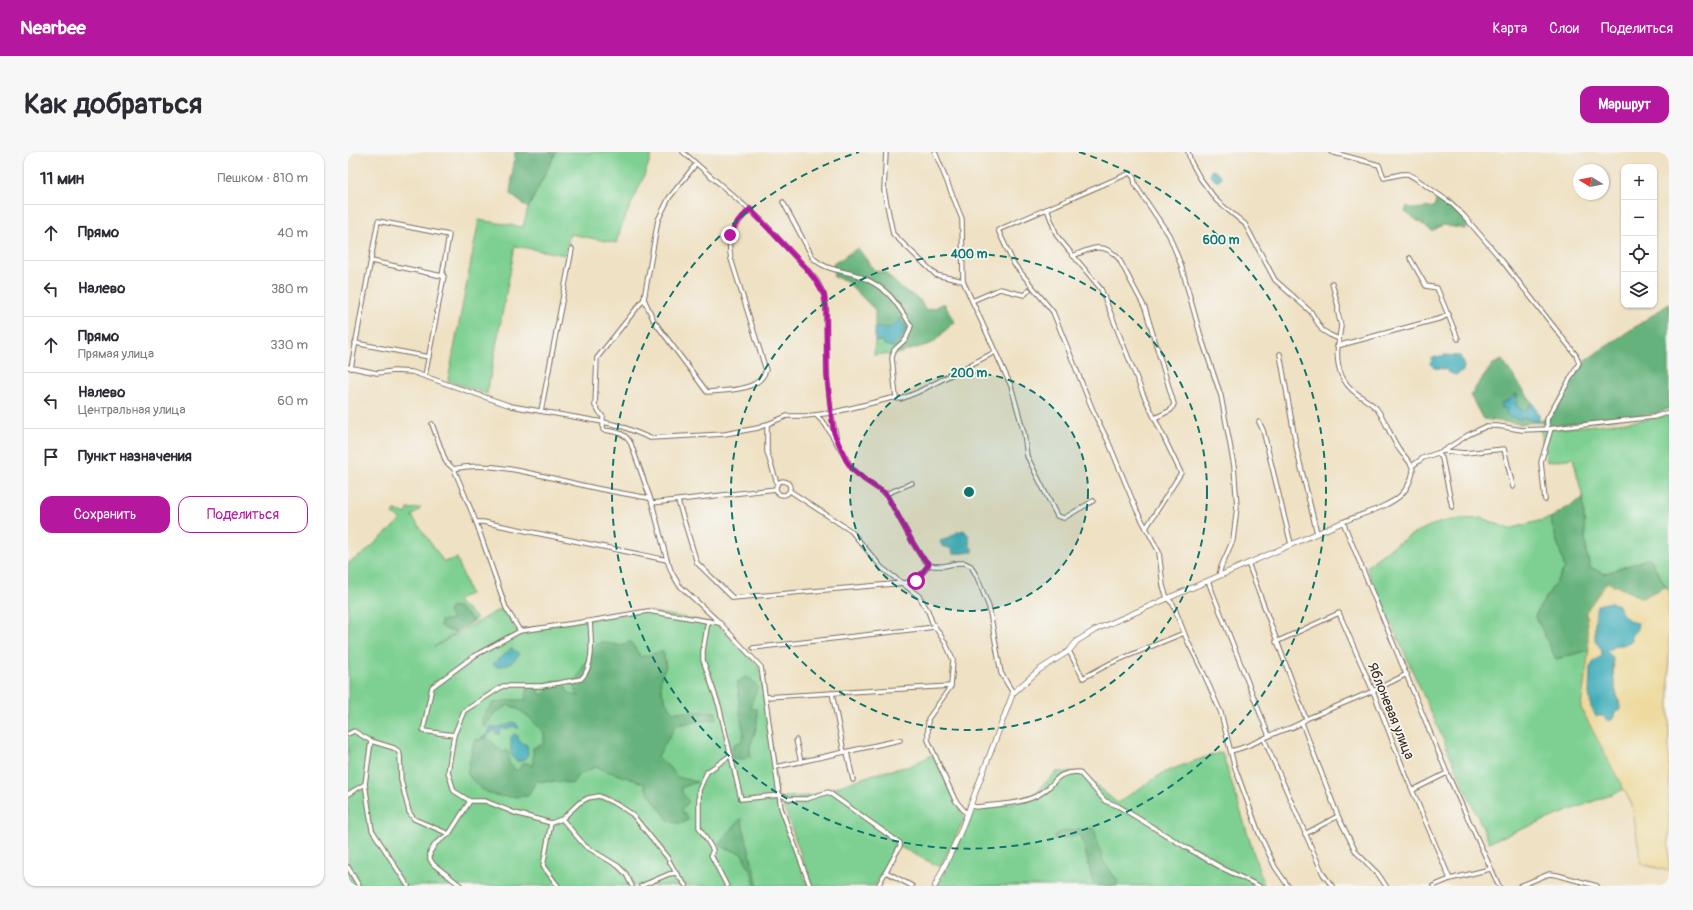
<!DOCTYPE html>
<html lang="ru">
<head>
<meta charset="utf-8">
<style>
	body { margin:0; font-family:Pangolin,sans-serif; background:#f7f7f7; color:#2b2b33 }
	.controls { position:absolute; right:12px; top:12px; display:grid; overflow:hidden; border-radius:8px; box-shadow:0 1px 3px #0004 }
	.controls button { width:36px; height:36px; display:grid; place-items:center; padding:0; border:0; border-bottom:1px solid #e1e1e2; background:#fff; color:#2b2b33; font:20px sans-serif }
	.compass { position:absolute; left:1225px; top:12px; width:36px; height:36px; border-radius:50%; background:#fff; box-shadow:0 1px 3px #0004; rotate:280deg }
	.stop { position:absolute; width:12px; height:12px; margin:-9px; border:3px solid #b5179e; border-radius:50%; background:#fff }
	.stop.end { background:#b5179e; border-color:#fff; box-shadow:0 1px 4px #0008 }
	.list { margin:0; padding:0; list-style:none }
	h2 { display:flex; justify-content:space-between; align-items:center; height:52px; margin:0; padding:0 16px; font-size:17px }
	h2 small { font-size:13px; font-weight:400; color:#7c7c81 }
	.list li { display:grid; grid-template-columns:26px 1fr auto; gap:12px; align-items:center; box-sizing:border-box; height:56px; padding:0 16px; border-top:1px solid #e1e1e2 }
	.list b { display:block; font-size:15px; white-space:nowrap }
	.list p { margin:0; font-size:13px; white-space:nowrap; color:#7c7c81 }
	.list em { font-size:13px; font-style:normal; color:#7c7c81 }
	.actions { display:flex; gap:8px; padding:12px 16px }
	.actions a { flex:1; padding:9px 0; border:1px solid #b5179e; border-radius:12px; text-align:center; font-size:14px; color:#b5179e }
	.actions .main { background:#b5179e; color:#fff }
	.icon { flex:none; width:22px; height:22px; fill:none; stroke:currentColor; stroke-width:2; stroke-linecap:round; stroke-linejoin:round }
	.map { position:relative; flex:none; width:1321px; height:734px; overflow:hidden; border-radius:12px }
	header { display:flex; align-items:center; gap:24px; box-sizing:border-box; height:56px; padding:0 20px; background:#b5179e; color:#fff }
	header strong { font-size:19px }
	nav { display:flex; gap:22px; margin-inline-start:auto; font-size:14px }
	.intro { display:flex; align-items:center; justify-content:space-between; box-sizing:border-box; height:96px; padding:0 24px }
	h1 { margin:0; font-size:28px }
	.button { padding:10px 18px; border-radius:12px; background:#b5179e; color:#fff; font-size:14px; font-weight:700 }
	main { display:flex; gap:24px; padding:0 24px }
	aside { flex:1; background:#fff; border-radius:12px; box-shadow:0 1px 3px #0004 }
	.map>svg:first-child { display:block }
	.green { fill:#7dd091; stroke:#5c7d58 }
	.forest { fill:#66b27b; stroke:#506e4c }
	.sand { fill:#eeda9e; stroke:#94825e; fill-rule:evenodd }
	.water { fill:#3aabb7; stroke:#3a6a6a }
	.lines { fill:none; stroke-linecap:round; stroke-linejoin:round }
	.minor-casing { stroke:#7a6a58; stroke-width:5.5 }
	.tertiary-casing { stroke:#7a6a58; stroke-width:6 }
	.minor { stroke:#fff; stroke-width:3.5 }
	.tertiary { stroke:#fff; stroke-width:4.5 }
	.route { stroke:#b5179e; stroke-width:5 }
	.ring { fill:none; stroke:#0f766e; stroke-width:2; stroke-dasharray:7 5 }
	.labels { text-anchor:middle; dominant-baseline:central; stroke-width:3.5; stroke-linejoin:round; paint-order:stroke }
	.street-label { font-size:14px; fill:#3b2a1e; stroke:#f6f6f2 }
	.centre { fill:#0f766e; stroke:#f6f6f2; stroke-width:2 }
	.ring-label { font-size:12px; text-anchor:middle; font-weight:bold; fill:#0f766e; stroke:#f6f6f2; stroke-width:3.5; stroke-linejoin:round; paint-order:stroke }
</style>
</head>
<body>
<header>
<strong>Nearbee</strong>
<nav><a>Карта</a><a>Слои</a><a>Поделиться</a></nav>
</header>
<div class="intro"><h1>Как добраться</h1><a class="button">Маршрут</a></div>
<main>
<aside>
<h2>11 мин<small>Пешком · 810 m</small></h2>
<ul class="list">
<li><svg class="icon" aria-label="ahead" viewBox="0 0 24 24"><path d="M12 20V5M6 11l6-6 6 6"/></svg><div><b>Прямо</b></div><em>40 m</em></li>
<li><svg class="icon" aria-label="left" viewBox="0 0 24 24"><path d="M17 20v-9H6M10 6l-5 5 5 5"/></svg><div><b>Налево</b></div><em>380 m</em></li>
<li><svg class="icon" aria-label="ahead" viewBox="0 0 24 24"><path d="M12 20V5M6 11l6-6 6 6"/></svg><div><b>Прямо</b><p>Прямая улица</p></div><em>330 m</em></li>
<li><svg class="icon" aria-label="left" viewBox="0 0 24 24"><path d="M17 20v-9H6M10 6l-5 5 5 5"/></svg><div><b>Налево</b><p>Центральная улица</p></div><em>60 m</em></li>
<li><svg class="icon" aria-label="arrive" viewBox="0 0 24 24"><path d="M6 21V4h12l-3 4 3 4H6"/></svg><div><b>Пункт назначения</b></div></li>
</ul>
<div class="actions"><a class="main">Сохранить</a><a>Поделиться</a></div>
</aside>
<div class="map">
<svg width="1321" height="734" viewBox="0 0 1321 734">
	<rect width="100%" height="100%" fill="#f6f6f2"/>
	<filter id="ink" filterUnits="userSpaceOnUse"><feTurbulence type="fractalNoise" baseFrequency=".025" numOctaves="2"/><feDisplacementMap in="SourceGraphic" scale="8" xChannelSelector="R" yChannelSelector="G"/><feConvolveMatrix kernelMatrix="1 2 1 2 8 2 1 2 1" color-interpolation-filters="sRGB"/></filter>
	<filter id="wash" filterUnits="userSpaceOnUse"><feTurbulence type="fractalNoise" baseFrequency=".012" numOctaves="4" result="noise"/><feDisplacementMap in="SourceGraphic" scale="16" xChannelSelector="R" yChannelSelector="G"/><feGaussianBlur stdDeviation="0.9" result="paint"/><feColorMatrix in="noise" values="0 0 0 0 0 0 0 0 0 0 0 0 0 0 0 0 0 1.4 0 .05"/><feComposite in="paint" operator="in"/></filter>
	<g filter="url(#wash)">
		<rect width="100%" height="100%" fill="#efe1c3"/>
		<g class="green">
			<path d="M208,0H304C296,32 277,59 268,91L222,82L217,103L167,94L139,242L106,231L100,228L131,68L175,75L180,56Z"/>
			<path d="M527,189H535L543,195L553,196L542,204L537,202L526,203Z"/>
			<path d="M1321,262V438L1318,435L1302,406L1256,422L1242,415L1238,399L1235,346L1225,306L1199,310L1192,276L1208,277L1306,267Z"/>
			<path d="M73,356L64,364L96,410L109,406L122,442L114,445L109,450L129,466L126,469L110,455L100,479H110L86,495L150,458H157L167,478L299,459L369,472L411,515L425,603L429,636L426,643L460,734H0V411L15,402L53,368L45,362L48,358L58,362L60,357Z"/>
			<path d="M1135,366L1161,377L1202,366L1217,416L1187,463L1208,507L1241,498L1233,556L1277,637L1141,690L1018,415C1041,396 1074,372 1104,368C1114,366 1125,367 1135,366Z"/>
			<path d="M874,600L916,734H589L615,681L622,659L681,647L708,620H733L769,651L815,621L843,610Z"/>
			<path d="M584,603L617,666L592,715L550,694L527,734H464L436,655L435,645L462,644L526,622L562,614Z"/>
		</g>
		<g class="forest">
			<path d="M167,0H208L180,56L162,42Z"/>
			<path d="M1088,48L1099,50L1121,72L1117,77L1095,73L1084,79L1057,60L1059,54L1065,57L1086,55Z"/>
			<path d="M510,96L526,118L538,121L553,136L572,148L577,158L587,156L596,151L606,170L585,191L542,204L553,196L543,195L553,186L542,176H527V158L497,128L486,125L485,112Z"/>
			<path d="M1321,152V257L1306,262L1201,274L1191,270L1172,272L1135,267L1122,243L1145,212L1154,208L1186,253H1181L1180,256L1176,259L1168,254L1169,242L1164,244L1160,249H1157L1153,252V256L1159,257L1175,266L1191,270L1203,263L1232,215L1238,208Z"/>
			<path d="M1235,346L1238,399L1242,415L1256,422L1302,406L1318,435L1294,446L1238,460L1241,498L1208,507L1187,463L1217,416L1202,366Z"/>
			<path d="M110,455L126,469C113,478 108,483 92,474L93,469L104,467L100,460L102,456Z"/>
			<path d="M282,489L293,505L315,499L318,515C307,530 315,547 325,560H368V567L328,573L310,604L330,625L349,630L333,636L335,642L341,650L333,658L341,667L333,672L321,669L301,642L295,631L247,615L230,623L224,632L215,630L188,629L180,644C151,646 136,646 119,621L126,589L139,585L154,600L160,599L161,611L169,619L176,611H180L185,615V596L196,592V581C185,569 178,560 161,553L146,561L137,575L135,573L134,566L145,551L164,548H177L180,532L189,533L192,543L199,541L198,534L207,529H214L221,541L231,545L225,533L247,493L254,490L274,494Z"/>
			<path d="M398,525C420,535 402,542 403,557H409C409,563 410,571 408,577C405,589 400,591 403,605L394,607L384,606L385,593L394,589C397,579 395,578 393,568C390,555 392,543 389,530Z"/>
			<path d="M393,666L410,734H407L404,722L394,702L370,693Z"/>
			<path d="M746,676L755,709L770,729L768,734H746L733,683L706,687L708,682L716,679Z"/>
		</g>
		<path class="sand" d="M1259,430L1294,446L1318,435L1321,438V719L1293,712L1284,653L1233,556L1241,498L1238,460ZM1272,459L1282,470L1290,471L1275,493H1267L1258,499L1266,513L1265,522L1268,540L1272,550L1267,561L1242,525V515L1254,504V498L1247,488V468Z"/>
		<g class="water">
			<path d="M863,18H866L872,23L873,26L869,30L862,24Z"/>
			<path d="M552,167L554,172L559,174L553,186L543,195L536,193L535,189H527V176H542Z"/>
			<path d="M1097,203L1112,204L1116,214L1115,219L1107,223L1100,220L1097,217L1086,216L1083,212L1084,206Z"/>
			<path d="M1169,242L1168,254L1176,259L1180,258L1181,253H1186L1191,263V270L1176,266L1173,268L1162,265L1158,262L1159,257L1153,256V252L1157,249H1160Z"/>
			<path d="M616,378L621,384L622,395L625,397V400L605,402L604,397L594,394L592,389C605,386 605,380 616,378Z"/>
			<path d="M1263,450L1270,453C1273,462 1280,470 1290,471L1289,479L1284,482V489L1275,493H1267L1264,497L1258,499L1265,505V522L1268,540L1273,558L1267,561L1265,567L1261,569L1255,564H1248L1243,555L1241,541L1242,515L1248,507L1254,504C1254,497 1251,495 1248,489C1246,484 1247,459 1249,453Z"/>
			<path d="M163,496L171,502C165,512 157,515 146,514L145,512C150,506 161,501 163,496Z"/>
			<path d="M163,570L168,571L171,576H169L165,574L159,577H152L151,582H148V577L137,586H133L140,582L143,574L144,576L160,573Z"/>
			<path d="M166,582L170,584V588L179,593L180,603L174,609H168L163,603V586Z"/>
		</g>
	</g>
	<g filter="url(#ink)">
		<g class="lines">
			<g class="minor-casing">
				<g id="minor">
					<path d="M335,0L413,68L458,116L469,129L476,143L478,155L479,223L483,261L489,288"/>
					<path d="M538,0L536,38L545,82L588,123L615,129"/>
					<path d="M587,0L614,67L615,129L663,234L676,281L679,304L709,364L716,366L745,349"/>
					<path d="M840,0L843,10L852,26L869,49L897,72L927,128L963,160L974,178L982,183L991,187C988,200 989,217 996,228C1003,241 1018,246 1028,256C1039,269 1043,288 1054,301C1058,306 1065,312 1065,319C1064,327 1059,337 1053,343C1039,356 1012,362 995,370L1099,621L1151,734"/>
					<path d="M983,0L1031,13L1036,26L1054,22H1060L1067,26L1104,52L1116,64L1152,106L1228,203L1231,211L1199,267V277"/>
					<path d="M348,12L321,46L310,68L296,147L249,206L247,254L255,265V278C268,280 277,280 283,292L304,351L319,408L324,421L331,433L372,471L413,515L433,656L462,734"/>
					<path d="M435,50L465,106C478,119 495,118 511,124C540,136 547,148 563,174L558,187L546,198L544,206L548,246"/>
					<path d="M699,57L709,84L753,137L795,242L833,321L798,376"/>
					<path d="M725,104C743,96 756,89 771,107L797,156L826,252L823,258L807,266"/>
					<path d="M1062,106L1078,134L1089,136L1110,187"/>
					<path d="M23,109L94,124"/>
					<path d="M984,131L990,154V161L993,174L991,187"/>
					<path d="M296,147L306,169L359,240C379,238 411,240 418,218L383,107C378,81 386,75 402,57"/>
					<path d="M624,149L652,137L676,143L681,138"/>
					<path d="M7,191L81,205"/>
					<path d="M989,194L1094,166L1101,162"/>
					<path d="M932,202L949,299L969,381"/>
					<path d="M0,215L29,221L46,219L64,220L163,254L255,270L273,274L302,286L377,282L410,276L439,264H458L483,261L544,246L553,247L570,240L647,200"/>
					<path d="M3,216L30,69L101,83L94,124H96L77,224"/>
					<path d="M193,259L224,97"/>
					<path d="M468,263L477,272L505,318L517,328L538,342L565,391L573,404L581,413L586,414H596L610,411H617L623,414L629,425L641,455L653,521L665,541"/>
					<path d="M911,270L915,278L943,392"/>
					<path d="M84,272L98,310L106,317L128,370L158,456L172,479"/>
					<path d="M419,272V300L429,331"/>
					<path d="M1096,299L1117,301L1156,297L1165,335"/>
					<path d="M1090,301L1094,306L1104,355"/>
					<path d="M1064,314L1075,306L1095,299L1120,283L1139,274H1150L1174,278L1199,277L1306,265L1321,260"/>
					<path d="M106,317C142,307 201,326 238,334C259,339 280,342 301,346"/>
					<circle cx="435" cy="336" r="7"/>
					<path d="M442,339L503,379L534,416L571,444L580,459L584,470L598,492L605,508L603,534L580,567V588L607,648L619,662"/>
					<path d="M538,342L564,331"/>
					<path d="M1197,348L1193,310L1203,277"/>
					<path d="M330,349L349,411L385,446L556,431L568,429L581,413"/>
					<path d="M304,351L428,337"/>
					<path d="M128,370H135L319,408"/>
					<path d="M900,411L958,567"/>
					<path d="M871,424L873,415L885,388L889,355L886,314L873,244L853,185L833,113L821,83L790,37L787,32L786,26L782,21L650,78L666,112L705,160L746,261L760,289L789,359L811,400L815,434L819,446L825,452L839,488L856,522L873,561L886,613L911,681L927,715L940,734"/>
					<path d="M860,429L921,584"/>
					<path d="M242,469C243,486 247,514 233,527L194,534H155L116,559L106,583L100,620L106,639L122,649H137L167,661L203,671L214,667L231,651L240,646L251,644L270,653L284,662L319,705L328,721L338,734"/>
					<path d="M360,469L355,499V508L371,554L393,647L432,643L442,647H459L480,640L552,691V694L530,734"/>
					<path d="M928,490L991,461L1025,539L1059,626L1102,727"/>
					<path d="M405,496L587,475"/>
					<path d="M721,499L735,526L763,511L836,481"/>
					<path d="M484,541L496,600"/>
					<path d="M418,545L603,534"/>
					<path d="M954,571L990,664L1008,700L1030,722L1038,734"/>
					<path d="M0,582L6,579L23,589L46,596L50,599L52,603L53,628L61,660L66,667L101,682"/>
					<path d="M106,583L75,579L84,535L126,504L172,479L242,469L300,459L371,471"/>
					<path d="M916,587L975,722L984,734"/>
					<path d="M448,588L453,610"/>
					<path d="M23,589L17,632L24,678L60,734"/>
					<path d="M883,599C896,596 909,590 921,584C933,577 948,577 958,567L1025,539L1059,522"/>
					<path d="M499,600L505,628"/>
					<path d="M428,615L552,588"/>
					<path d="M1065,638L1099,621"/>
					<path d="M0,642L17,632"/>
					<path d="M622,653L628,655C649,652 673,653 692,642C711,631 703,621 731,620L757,649L770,654L839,696L876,717L911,734"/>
					<path d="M214,667L237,694L270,714L278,722L284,734"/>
					<path d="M203,671L195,714L210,734"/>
					<path d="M957,682L990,664"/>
					<path d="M0,715L11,734"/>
					<path d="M538,720L564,734"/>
					<path d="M113,734L85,712L82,707V700L88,691L101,682L122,649"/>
					<path d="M293,734L321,722L328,721"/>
					<path d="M379,734L363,703L365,698L351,675V638L359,620L383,603"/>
					<path d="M1085,734L1102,727L1142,717"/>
					<path d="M1172,734L1201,722L1209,723L1249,734"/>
				</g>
			</g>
			<g class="tertiary-casing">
				<path id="tertiary" d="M587,734L612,681L665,541L691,518L721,499L729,489L747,478L995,370"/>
			</g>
			<use href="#minor" class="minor"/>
			<use href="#tertiary" class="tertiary"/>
		</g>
	</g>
	<g class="lines" filter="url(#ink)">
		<path class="route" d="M382,83L388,72L402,57L458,116L468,129L476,143L478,155L479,224L483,261L486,281L498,308L505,318L517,328L538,342L565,391L573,404L581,412L568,429"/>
	</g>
	<circle cx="621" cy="340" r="119" fill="#0f766e" fill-opacity=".12"/>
	<g class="ring">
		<circle cx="621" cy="340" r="119"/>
		<circle cx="621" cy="340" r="238"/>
		<path d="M731 0A357 357 0 1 1 511 0"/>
	</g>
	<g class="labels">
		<g class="street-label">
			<text transform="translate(1043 559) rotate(68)">Яблоневая улица</text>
		</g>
	</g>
	<circle cx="621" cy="340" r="6" class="centre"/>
	<g class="ring-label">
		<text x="873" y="92">600 m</text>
		<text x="621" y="106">400 m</text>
		<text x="621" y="225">200 m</text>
	</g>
</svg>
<div class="controls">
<button>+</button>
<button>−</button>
<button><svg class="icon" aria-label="locate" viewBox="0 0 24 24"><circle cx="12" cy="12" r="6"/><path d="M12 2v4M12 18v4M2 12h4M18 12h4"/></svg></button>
<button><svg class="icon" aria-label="layers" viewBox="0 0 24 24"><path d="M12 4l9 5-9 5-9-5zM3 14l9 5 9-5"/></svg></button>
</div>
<svg class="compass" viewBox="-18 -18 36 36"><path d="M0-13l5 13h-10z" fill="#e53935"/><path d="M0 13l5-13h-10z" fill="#7c7c81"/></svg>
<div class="stop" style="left:568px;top:429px"></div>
<div class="stop end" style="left:382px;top:83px"></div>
</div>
</main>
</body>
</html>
